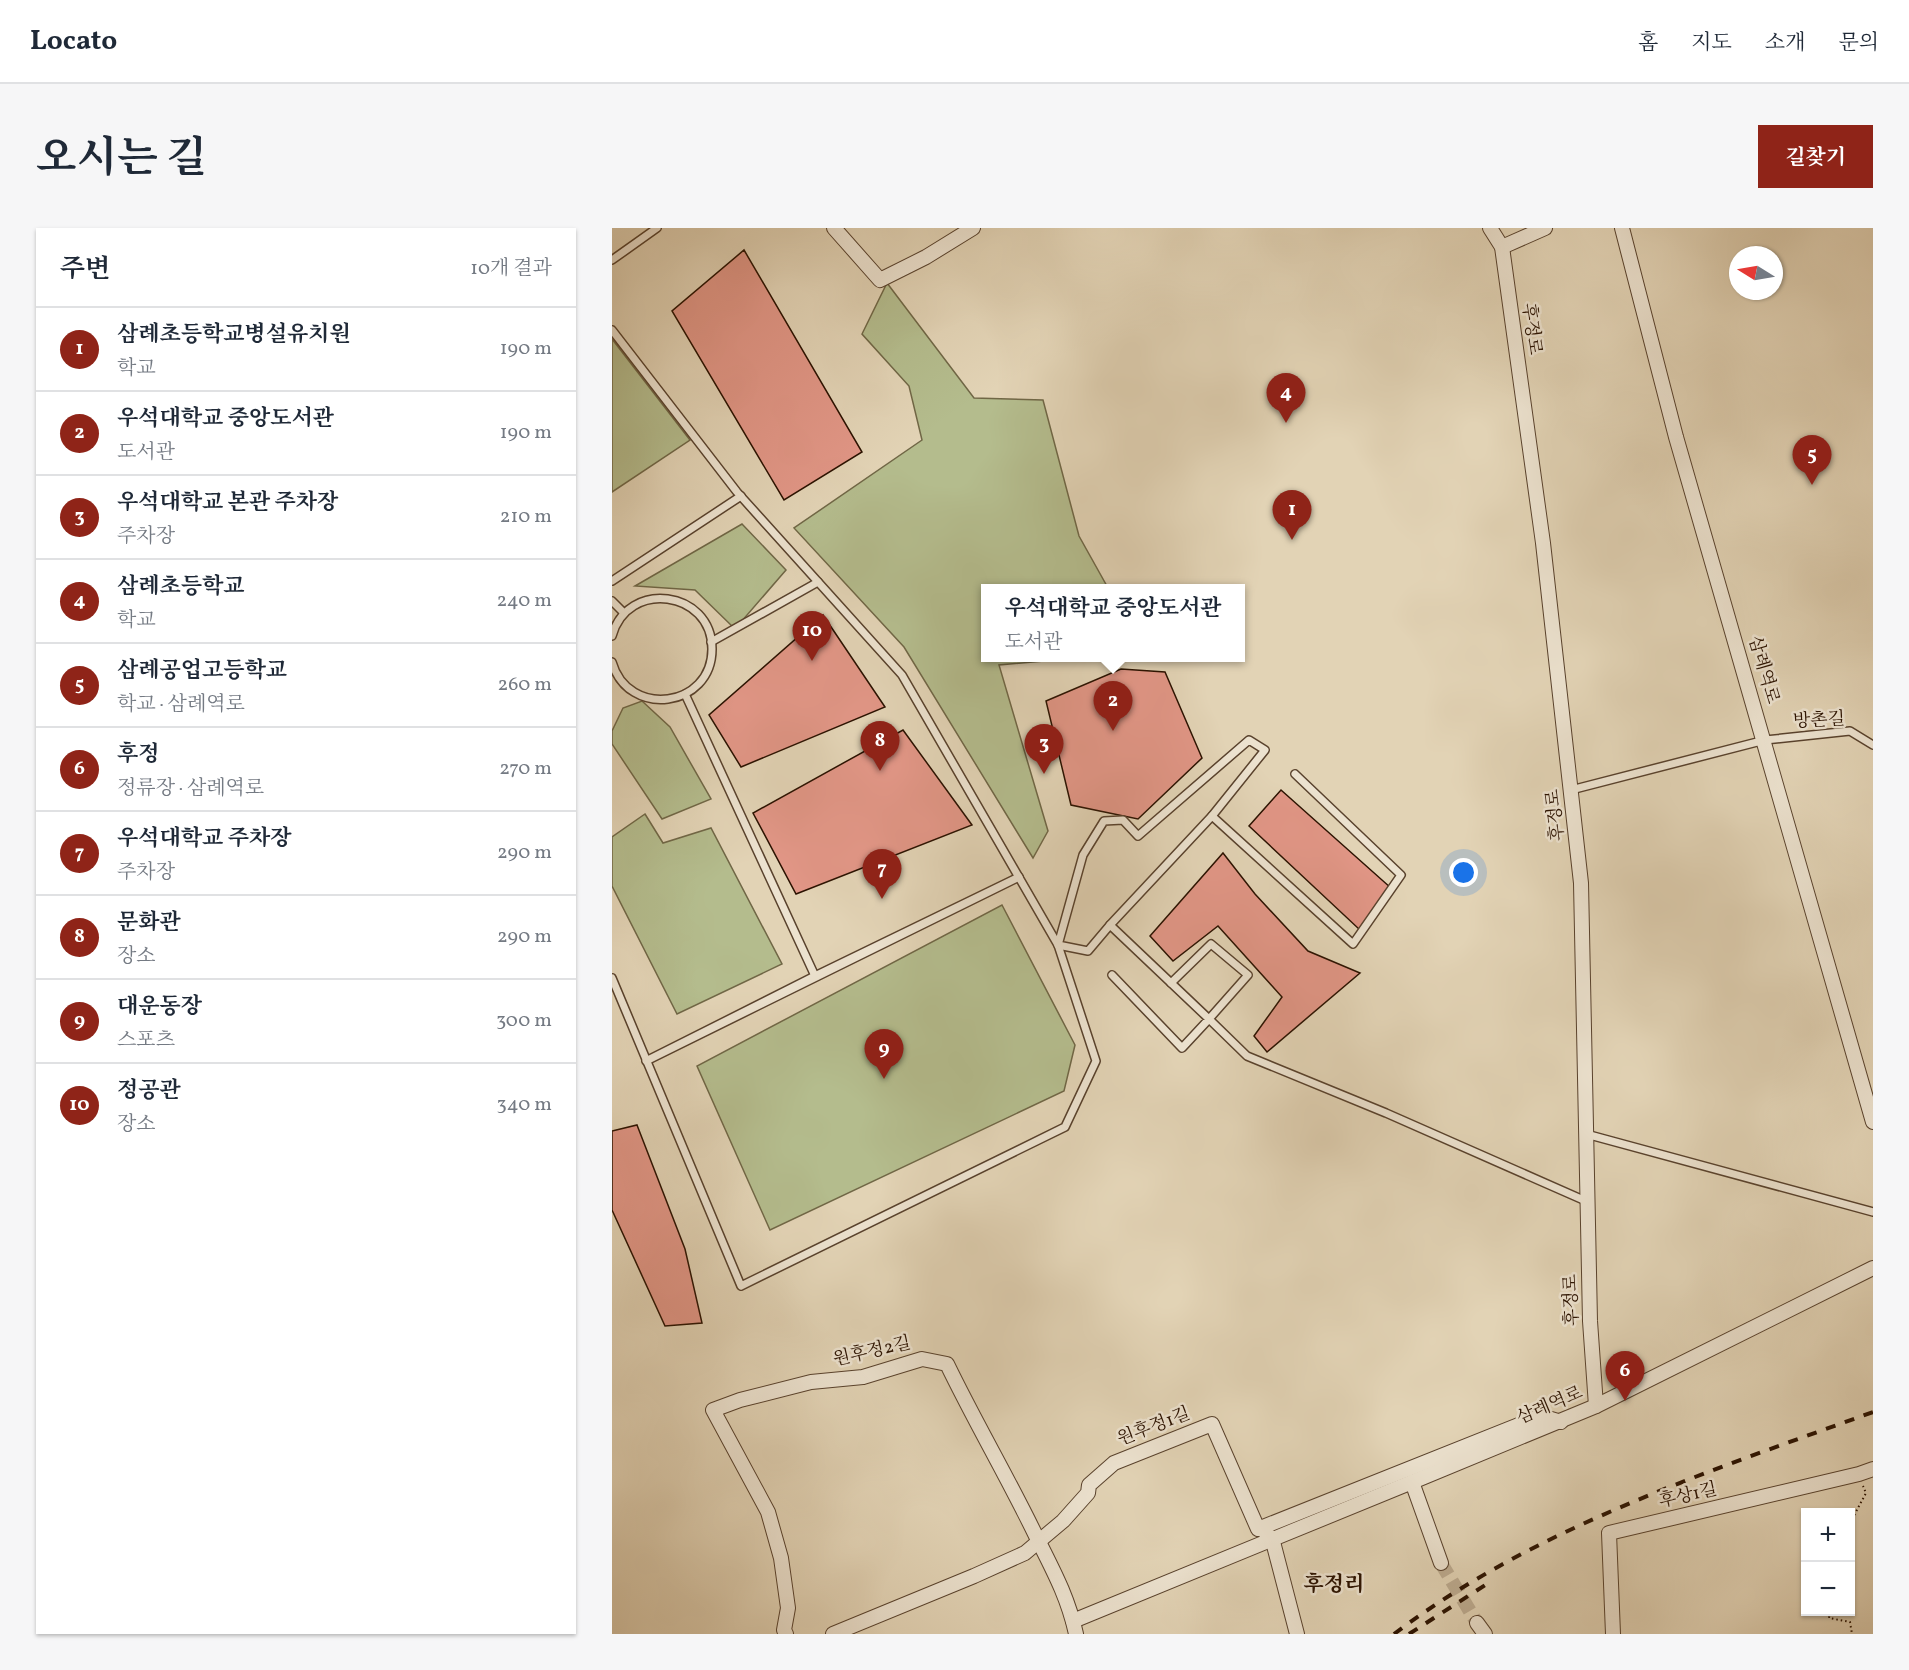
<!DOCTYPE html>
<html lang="ko">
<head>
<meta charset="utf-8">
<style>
	body { margin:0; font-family:Vollkorn,"Noto Serif KR",serif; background:#f6f6f7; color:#1f2937 }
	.controls { position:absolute; right:18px; bottom:18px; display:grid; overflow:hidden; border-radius:0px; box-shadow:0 2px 4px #0004 }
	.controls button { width:54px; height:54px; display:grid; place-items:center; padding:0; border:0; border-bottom:2px solid #e0e1e3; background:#fff; color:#1f2937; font:30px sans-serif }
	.compass { position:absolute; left:1117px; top:18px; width:54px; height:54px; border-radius:50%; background:#fff; box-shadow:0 2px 4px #0004; rotate:281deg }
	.you { position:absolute; left:852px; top:645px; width:21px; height:21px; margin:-15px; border:4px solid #fff; border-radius:50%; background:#1a73e8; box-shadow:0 0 0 9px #1a73e833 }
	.badge { display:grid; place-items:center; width:39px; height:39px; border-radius:50%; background:#8f2418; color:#fff; font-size:20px; font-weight:700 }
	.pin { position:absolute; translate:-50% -50px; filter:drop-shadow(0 2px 3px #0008) }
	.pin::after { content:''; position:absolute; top:32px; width:21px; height:18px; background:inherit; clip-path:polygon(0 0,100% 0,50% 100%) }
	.popup { position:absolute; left:369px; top:356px; width:264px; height:78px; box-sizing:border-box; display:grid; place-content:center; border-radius:0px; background:#fff; filter:drop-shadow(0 2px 4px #0005); font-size:20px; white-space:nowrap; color:#747a83 }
	.popup b { font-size:22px; color:#1f2937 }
	.popup::after { content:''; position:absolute; left:50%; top:100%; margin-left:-12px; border:12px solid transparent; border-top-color:#fff }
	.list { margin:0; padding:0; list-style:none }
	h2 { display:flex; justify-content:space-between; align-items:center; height:78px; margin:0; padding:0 24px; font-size:26px }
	h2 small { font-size:20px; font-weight:400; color:#747a83 }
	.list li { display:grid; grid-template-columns:39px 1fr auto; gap:18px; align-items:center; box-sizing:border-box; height:84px; padding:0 24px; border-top:2px solid #e0e1e3 }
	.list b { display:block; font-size:22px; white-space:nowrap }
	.list p { margin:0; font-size:20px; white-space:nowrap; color:#747a83 }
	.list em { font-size:20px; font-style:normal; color:#747a83 }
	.map { position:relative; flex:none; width:1261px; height:1406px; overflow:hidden; border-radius:0px }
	header { display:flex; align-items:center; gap:36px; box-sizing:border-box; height:84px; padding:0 30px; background:#fff; border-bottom:2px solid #e0e1e3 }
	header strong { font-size:28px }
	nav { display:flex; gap:33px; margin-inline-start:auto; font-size:21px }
	.intro { display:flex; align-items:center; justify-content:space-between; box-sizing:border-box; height:144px; padding:0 36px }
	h1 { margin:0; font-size:42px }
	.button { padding:15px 27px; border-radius:0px; background:#8f2418; color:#fff; font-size:21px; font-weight:700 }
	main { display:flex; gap:36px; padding:0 36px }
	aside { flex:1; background:#fff; border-radius:0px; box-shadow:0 2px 4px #0004 }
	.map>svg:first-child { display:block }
	.green { fill:#b4bc8d; stroke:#706746; stroke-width:1.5 }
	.building { fill:#e19686; stroke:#2b1200; stroke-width:1.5 }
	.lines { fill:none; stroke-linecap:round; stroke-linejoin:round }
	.minor-tunnel { stroke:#bdac91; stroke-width:14; stroke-dasharray:14 7; stroke-linecap:butt }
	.service-casing { stroke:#59422d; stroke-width:10 }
	.minor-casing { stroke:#59422d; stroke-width:16 }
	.path { stroke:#2b1200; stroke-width:2; stroke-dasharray:1.5 3; stroke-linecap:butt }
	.service { stroke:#ece2cf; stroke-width:7 }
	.minor { stroke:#ece2cf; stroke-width:14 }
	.rail { stroke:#2b1200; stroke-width:4; stroke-dasharray:10 10; stroke-linecap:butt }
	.labels { text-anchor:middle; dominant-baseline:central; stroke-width:5; stroke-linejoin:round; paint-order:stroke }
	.street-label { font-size:18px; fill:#2b1200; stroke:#ece2cf }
	.quarter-label { font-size:21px; font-weight:bold; fill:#2b1200; stroke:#ece2cf }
</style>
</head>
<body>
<header>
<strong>Locato</strong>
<nav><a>홈</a><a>지도</a><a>소개</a><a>문의</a></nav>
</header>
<div class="intro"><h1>오시는 길</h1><a class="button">길찾기</a></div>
<main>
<aside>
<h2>주변<small>10개 결과</small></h2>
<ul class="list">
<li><span class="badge">1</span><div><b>삼례초등학교병설유치원</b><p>학교</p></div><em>190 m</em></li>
<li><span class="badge">2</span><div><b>우석대학교 중앙도서관</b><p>도서관</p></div><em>190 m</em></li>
<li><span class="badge">3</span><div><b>우석대학교 본관 주차장</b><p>주차장</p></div><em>210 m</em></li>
<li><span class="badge">4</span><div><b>삼례초등학교</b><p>학교</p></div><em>240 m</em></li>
<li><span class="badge">5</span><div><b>삼례공업고등학교</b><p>학교 · 삼례역로</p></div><em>260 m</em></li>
<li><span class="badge">6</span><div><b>후정</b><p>정류장 · 삼례역로</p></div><em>270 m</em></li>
<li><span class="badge">7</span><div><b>우석대학교 주차장</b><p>주차장</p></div><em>290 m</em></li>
<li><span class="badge">8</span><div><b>문화관</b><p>장소</p></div><em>290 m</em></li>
<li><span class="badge">9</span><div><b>대운동장</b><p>스포츠</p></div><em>300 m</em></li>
<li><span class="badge">10</span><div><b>정공관</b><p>장소</p></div><em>340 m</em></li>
</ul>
</aside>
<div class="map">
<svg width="1261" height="1406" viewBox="0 0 1261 1406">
	<rect width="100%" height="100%" fill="#e2d3b5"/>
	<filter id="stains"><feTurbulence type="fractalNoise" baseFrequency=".00333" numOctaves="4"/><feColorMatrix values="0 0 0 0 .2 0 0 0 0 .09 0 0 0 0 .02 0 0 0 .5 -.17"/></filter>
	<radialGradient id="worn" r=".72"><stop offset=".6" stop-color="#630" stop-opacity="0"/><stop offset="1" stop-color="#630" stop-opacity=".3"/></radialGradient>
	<g class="green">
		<path d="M275,55L362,170L431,172L467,308L496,360H374V430H466L387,437L436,603L421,630L292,419L182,300L310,212L297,158L250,106Z"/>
		<path d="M0,111L78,212L0,264Z"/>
		<path d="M130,296L174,342L123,401L83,362L23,358Z"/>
		<path d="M30,473L58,499L99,571L50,591L0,516V503L11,480Z"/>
		<path d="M33,586L51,615L99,600L170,736L65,786L0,658V609Z"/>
		<path d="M390,677L463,817L452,863L158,1002L85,838Z"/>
	</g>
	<g class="building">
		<path d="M132,22L250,224L172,272L60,83Z"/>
		<path d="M211,387L273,479L129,539L97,487Z"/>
		<path d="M509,441L553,444L590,530L526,591L459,577L434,473Z"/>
		<path d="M291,502L360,597L184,666L141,585Z"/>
		<path d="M669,562L779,660L748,702L637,598Z"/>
		<path d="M611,625L643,666L696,723L748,745L655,824L642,808L670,769L606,698L561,733L538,708Z"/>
		<path d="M25,897L73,1021L90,1095L53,1098L0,982V903Z"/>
	</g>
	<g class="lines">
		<path class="minor-tunnel" d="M829,1335L865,1395"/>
		<g class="service-casing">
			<g id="service">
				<path d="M0,32L45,0"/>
				<path d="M0,102L125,264L290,447L446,717L484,833L453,899L129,1058L0,750"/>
				<path d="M0,353L129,268"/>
				<path d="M0,373L12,385"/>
				<path d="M0,408C15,351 100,362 100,421C100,480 16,491 0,434"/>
				<path d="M99,414L206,354"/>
				<path d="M73,466L203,748"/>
				<path d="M959,562L1153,512L1238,503L1261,517"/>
				<path d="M407,649L34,833L203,748Z"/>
				<path d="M498,697L600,588L741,716L789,647L683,546"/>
				<path d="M500,747L570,820L597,791L498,697L476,723L446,717L471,627L492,593L511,592L526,608L637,512L653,522L600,588"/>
				<path d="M559,755L599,716L636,747L597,791L635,828L774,885L976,974"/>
				<path d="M974,906L1261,984"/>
			</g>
		</g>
		<g class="minor-casing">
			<g id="minor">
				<path d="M222,0L268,52L314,29L361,0"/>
				<path d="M878,0L890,19L931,315L969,655L978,1093L984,1178"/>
				<path d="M1010,0L1064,209L1261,894"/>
				<path d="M890,19L933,0"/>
				<path d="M654,1306L660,1310L685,1406"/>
				<path d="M829,1335L800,1254L984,1178L1261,1040"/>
				<path d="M461,1393L800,1254"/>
				<path d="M865,1395L873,1406"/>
				<path d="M174,1406L172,1402L176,1380L169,1330L156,1284L101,1182L128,1172L199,1154L251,1149L310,1131L335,1136C363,1194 396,1250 424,1308C441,1342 456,1369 464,1406"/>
				<path d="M221,1406L362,1348L413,1325L451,1293L476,1265L477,1257L502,1235L600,1196L646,1301L929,1188L949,1194"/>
				<path d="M1001,1406L997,1305L1247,1246L1261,1241"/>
			</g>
		</g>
		<g class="path">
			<path d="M1238,1295L1254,1265L1251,1258"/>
			<path d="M1218,1384L1217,1390L1238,1394L1240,1406"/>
		</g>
		<use href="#service" class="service"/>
		<use href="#minor" class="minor"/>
		<g class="rail">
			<path d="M782,1406C924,1299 1096,1244 1261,1184"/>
			<path d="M797,1406L878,1354"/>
		</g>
	</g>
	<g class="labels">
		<g class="street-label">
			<text transform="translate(919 101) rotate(82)">후정로</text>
			<text transform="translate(1151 442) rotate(74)">삼례역로</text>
			<text transform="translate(1207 493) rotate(-3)">방촌길</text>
			<text transform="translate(944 587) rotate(-96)">후정로</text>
			<text transform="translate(960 1072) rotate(-92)">후정로</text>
			<text transform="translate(260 1124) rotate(-13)">원후정2길</text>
			<text transform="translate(938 1178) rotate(-23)">삼례역로</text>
			<text transform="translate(542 1199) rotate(-21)">원후정1길</text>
			<text transform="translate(1076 1268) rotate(-13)">후상1길</text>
		</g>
		<g class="quarter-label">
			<text x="722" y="1357">후정리</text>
		</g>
	</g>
	<rect width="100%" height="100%" filter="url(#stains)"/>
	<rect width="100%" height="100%" fill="url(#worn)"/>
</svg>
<div class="controls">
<button>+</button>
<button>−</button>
</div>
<svg class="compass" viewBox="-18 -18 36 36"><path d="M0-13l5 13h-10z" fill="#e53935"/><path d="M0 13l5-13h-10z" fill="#747a83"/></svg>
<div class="you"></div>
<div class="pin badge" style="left:680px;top:312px">1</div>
<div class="pin badge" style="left:501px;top:503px">2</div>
<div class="popup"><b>우석대학교 중앙도서관</b>도서관</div>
<div class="pin badge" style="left:432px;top:546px">3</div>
<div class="pin badge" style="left:674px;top:195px">4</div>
<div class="pin badge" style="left:1200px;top:257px">5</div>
<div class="pin badge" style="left:1013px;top:1173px">6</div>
<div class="pin badge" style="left:270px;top:671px">7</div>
<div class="pin badge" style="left:268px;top:543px">8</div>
<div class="pin badge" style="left:272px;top:851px">9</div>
<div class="pin badge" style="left:200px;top:433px">10</div>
</div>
</main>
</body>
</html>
